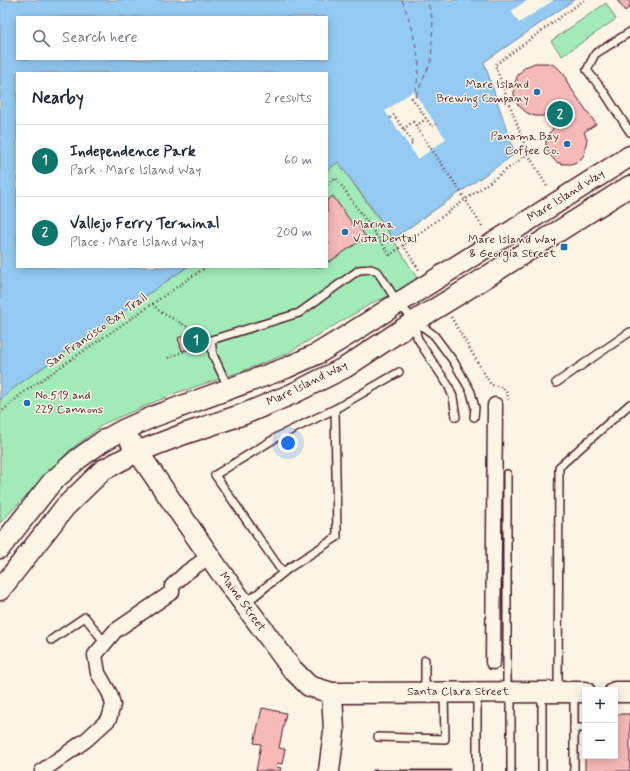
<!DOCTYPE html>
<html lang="en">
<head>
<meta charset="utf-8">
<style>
	body { margin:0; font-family:Mynerve,sans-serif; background:#f2f2f3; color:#1f2937 }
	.controls { position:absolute; right:12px; bottom:12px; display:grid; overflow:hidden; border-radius:0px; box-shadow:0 2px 10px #0003 }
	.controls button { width:36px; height:36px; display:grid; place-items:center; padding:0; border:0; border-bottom:1px solid #e0e1e3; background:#fff; color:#1f2937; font:20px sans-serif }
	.you { position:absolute; left:288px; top:443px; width:14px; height:14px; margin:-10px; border:3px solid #fff; border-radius:50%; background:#1a73e8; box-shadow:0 0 0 6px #1a73e833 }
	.badge { display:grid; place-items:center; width:26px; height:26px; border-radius:50%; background:#0f766e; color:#fff; font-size:13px; font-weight:700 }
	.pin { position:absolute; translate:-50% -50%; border:2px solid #fff; box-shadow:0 1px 4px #0006 }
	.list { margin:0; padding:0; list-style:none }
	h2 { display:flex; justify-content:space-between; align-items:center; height:52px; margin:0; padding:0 16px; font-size:17px }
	h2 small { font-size:13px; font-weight:400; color:#747a83 }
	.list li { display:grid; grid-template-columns:26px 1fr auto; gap:12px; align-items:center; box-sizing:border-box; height:72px; padding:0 16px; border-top:1px solid #e0e1e3 }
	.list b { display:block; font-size:15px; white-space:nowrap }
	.list p { margin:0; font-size:13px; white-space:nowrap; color:#747a83 }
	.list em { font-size:13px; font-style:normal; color:#747a83 }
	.icon { flex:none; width:22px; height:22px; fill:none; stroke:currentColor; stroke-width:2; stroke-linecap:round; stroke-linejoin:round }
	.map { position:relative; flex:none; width:630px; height:771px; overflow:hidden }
	.search { position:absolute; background:#fff; box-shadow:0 2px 10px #0003; left:16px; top:16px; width:312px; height:44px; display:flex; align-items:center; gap:10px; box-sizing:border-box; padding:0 14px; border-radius:0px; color:#747a83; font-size:15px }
	.panel { position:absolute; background:#fff; box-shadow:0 2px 10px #0003; left:16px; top:72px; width:312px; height:196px; border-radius:0px }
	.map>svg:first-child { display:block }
	.green { fill:#a2ebb9; stroke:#768572 }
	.water { fill:#94caf2; stroke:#7686a2; fill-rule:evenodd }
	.pier { fill:#fcf5e5 }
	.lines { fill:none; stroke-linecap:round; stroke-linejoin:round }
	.ferry { stroke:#605267; stroke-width:1; stroke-dasharray:5 4; stroke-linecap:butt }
	.building { fill:#f5b9b7; stroke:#4a1f2b }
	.lane-casing { stroke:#4a1f2b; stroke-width:10 }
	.street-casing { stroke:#4a1f2b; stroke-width:17 }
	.secondary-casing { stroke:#4a1f2b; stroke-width:23 }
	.path { stroke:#4a1f2b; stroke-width:2.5; stroke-dasharray:1 3; stroke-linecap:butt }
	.lane { stroke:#fcf5e5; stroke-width:7 }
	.street { stroke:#fcf5e5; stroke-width:14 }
	.secondary { stroke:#fcf5e5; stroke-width:20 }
	.poi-dot { fill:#1f6fb2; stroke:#fcf5e5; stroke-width:1.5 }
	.labels { text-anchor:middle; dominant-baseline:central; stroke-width:3; stroke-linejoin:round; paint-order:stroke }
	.poi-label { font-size:12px; fill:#4a1f2b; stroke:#fcf5e5; text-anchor:end }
	.street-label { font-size:12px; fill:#4a1f2b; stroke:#fcf5e5 }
</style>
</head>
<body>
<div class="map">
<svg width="630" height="771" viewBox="0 0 630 771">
	<rect width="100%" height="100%" fill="#fcf5e5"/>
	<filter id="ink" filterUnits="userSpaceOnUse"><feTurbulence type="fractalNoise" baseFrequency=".025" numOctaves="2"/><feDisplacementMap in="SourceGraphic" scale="8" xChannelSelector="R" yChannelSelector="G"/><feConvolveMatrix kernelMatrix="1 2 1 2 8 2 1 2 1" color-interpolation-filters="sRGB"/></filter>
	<g filter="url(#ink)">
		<g class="green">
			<path d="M606,3L616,19L562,56L551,41Z"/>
			<path d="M338,162L393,239L420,283L374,302L286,354L240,372L176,393L105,423L69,451L0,523V400L19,384L187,267H327V170Z"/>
		</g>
		<path class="water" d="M0,0H574L484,62L515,154L393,239L383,223L338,162L327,170V73H17V267H187L19,384L0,400ZM17,17H327V59H17Z"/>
		<g class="pier">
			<path d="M528,0H554L519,23L511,11Z"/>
			<path d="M413,91L446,139L418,159L385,111Z"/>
		</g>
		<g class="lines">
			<g class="ferry">
				<path d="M402,0L412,28L419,62L416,93"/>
				<path d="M416,96L431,61L433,21L427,0"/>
			</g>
		</g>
		<g class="building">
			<path d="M617,0H630V7L625,11Z"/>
			<path d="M535,63H549L556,66L564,74L568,84L596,124L584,132L587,139L584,155L579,161L571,164H563L556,162L550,155L546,148V140L549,133L553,129L545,116H535L527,113L518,105L514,95V85L518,75L525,67Z"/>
			<path d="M333,196L354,226L357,224L366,237L329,262L327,259V245L329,244L327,241V200Z"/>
			<path d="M191,333L195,347L182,351L178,338Z"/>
			<path d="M262,708L286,713L279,748L285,749L282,764L277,763L276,767L281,768L280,771H256L261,744L254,743Z"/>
			<path d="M585,714V756H615V714H630V771H585Z"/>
			<rect x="373" y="770" width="78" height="1"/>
		</g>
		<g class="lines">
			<g class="lane-casing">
				<g id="lane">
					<path d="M630,32L595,54L587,70L604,92L630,132"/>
					<path d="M415,323L417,337L424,349L448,385L453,397L456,417"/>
					<path d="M556,383L630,332"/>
					<path d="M229,389L213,355L211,340L299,313L359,270L371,269L378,272L398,303L415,321L434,335L454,362L471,392L475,408L474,417"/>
					<path d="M335,409L399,372"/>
					<path d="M246,603L289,568L337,537L335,409L279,436L215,475L283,573"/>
					<path d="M51,640L85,617L105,643"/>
					<path d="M425,660V692"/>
					<path d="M507,691V474"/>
					<path d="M558,692L559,467L630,404"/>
					<path d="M477,693V771"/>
					<path d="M574,693V771"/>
					<path d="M542,694V771"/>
					<path d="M574,728H584"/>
					<path d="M378,737L445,739L444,694"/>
					<path d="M511,771V694"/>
				</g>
			</g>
			<g class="street-casing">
				<g id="street">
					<path d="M493,662L495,405"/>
					<path d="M42,771L86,740L109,719L113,705L110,694L98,673L95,655L115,631L172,592V586L187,572L210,556"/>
				</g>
			</g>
			<g class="secondary-casing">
				<g id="secondary">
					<path d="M131,442L219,570L292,669L309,686L332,693L585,692"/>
					<path d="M0,548L52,482L78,459L103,441L123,430L155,416L286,368L317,354L348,335L630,156"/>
					<path d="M0,590L65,507L103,470L137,452L184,434L244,414L292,394L346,367L415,321L469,288L630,186"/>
					<path d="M615,692H630"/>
					<path d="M329,771L334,731L332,693"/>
				</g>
			</g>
			<g class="path">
				<path d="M416,96L412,98L432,127L436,124"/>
				<path d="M390,118L394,115L413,143L409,145"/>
				<path d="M416,126L426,119"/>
				<path d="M403,129L413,122L460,191L483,228"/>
				<path d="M528,154L548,188"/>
				<path d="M327,184L336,178L390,255L403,245L528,154L495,65L584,0"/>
				<path d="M403,245L419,270"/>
				<path d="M153,304L159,311L202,335"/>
				<path d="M451,317L491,385C501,386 508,389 508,400"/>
				<path d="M168,358L201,344"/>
				<path d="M0,413L24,392L206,267"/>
			</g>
			<use href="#lane" class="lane"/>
			<use href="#street" class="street"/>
			<use href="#secondary" class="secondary"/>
		</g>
	</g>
	<g class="poi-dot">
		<circle cx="537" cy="92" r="4"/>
		<circle cx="567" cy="144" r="4"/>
		<circle cx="345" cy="232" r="4"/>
		<rect x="560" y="243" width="8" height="8" rx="2"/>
		<circle cx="27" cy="403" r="4"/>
	</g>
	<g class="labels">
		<g class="poi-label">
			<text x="529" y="85">Mare Island<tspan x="529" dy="14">Brewing Company</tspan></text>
			<text x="559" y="137">Panama Bay<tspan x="559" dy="14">Coffee Co.</tspan></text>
			<text x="353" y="225" text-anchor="start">Marina<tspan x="353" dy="14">Vista Dental</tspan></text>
			<text x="556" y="240">Mare Island Way<tspan x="556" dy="14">&amp; Georgia Street</tspan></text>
			<text x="35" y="396" text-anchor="start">No.519 and<tspan x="35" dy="14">229 Cannons</tspan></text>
		</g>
		<g class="street-label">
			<text transform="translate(566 196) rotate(-32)">Mare Island Way</text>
			<text transform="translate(97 331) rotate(-35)">San Francisco Bay Trail</text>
			<text transform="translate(307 384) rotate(-26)">Mare Island Way</text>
			<text transform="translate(242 602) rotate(54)">Maine Street</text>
			<text x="458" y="692">Santa Clara Street</text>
		</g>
	</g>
</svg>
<div class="controls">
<button>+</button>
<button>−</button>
</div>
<div class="you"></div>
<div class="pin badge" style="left:196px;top:340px">1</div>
<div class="pin badge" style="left:560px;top:114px">2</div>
<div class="search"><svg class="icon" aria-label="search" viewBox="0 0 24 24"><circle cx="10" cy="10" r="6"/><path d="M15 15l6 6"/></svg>Search here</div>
<section class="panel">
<h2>Nearby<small>2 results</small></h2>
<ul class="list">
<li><span class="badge">1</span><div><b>Independence Park</b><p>Park · Mare Island Way</p></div><em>60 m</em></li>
<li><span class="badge">2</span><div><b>Vallejo Ferry Terminal</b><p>Place · Mare Island Way</p></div><em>200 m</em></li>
</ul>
</section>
</div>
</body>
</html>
